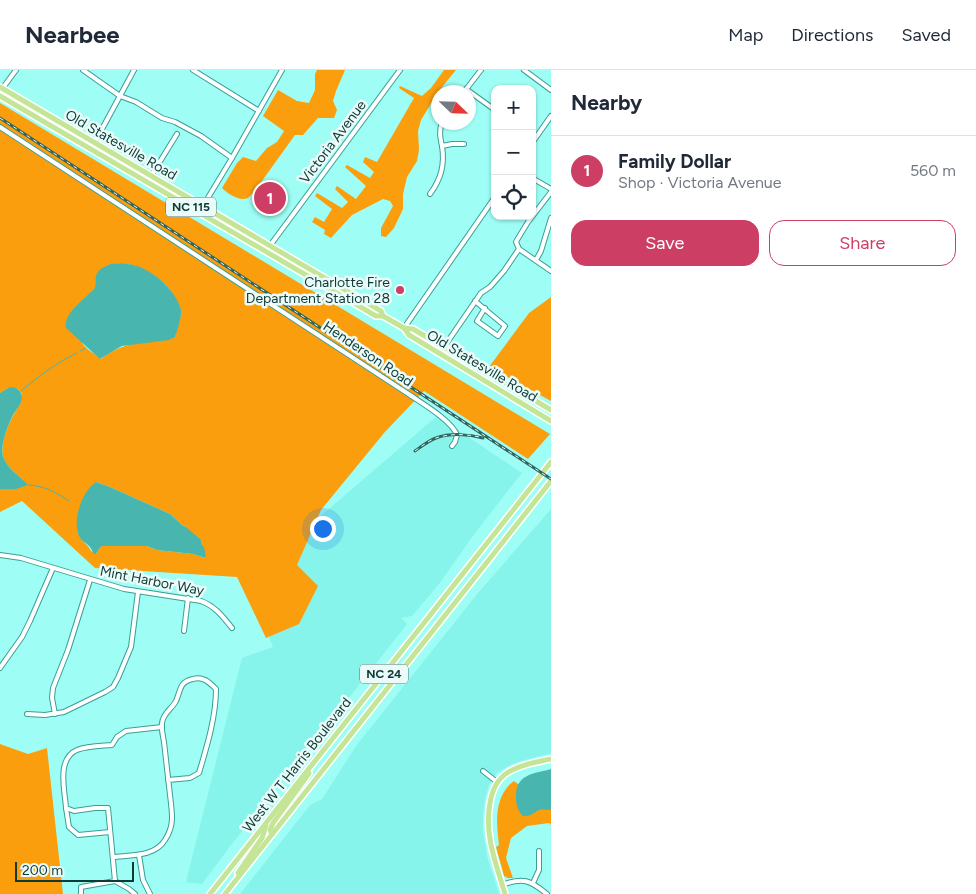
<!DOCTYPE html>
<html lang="en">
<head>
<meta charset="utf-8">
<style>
	body { margin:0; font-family:Figtree,sans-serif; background:#f2f2f3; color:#1f2937 }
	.controls { position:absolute; right:15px; top:15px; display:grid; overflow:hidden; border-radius:10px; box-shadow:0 1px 4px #0004 }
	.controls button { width:45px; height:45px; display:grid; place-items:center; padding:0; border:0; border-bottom:1px solid #e0e1e3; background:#fff; color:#1f2937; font:25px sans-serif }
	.compass { position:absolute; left:431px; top:15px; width:45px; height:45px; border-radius:50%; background:#fff; box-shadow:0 1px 4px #0004; rotate:113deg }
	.scale { position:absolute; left:15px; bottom:12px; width:119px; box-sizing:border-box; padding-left:5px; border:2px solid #0f3a36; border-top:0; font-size:14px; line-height:18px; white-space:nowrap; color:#0f3a36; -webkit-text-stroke:4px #eafbf9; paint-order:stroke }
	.you { position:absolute; left:322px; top:458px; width:18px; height:18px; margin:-12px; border:4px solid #fff; border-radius:50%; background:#1a73e8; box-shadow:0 0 0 8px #1a73e833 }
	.badge { display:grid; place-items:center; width:32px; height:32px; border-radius:50%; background:#cd3e65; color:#fff; font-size:16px; font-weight:700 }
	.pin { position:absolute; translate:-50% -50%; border:2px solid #fff; box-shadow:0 1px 5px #0006 }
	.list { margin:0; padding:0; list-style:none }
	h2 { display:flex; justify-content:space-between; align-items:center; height:65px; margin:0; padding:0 20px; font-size:21px }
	h2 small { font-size:16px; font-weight:400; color:#747a83 }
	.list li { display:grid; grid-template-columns:32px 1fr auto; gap:15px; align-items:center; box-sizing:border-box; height:70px; padding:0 20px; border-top:1px solid #e0e1e3 }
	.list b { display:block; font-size:19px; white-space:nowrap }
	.list p { margin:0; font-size:16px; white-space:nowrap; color:#747a83 }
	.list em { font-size:16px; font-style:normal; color:#747a83 }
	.actions { display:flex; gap:10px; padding:15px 20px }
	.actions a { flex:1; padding:11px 0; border:1px solid #cd3e65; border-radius:15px; text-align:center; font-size:18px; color:#cd3e65 }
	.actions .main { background:#cd3e65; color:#fff }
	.icon { flex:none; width:28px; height:28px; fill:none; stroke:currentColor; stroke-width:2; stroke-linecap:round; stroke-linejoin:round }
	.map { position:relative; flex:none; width:551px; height:824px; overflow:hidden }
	header { display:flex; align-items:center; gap:30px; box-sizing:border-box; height:70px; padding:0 25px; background:#fff; border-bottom:1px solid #e0e1e3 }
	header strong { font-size:24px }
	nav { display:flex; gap:28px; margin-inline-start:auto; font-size:18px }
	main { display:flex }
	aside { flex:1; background:#fff }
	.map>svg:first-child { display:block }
	.built { fill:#86f4ea }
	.forest { fill:#fa9e0d; fill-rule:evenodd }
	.water { fill:#48b6ae }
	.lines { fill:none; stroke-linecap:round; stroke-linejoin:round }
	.stream { stroke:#48b6ae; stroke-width:1 }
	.minor-casing { stroke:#3a9e97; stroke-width:6 }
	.major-casing { stroke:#fff; stroke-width:8 }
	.minor { stroke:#fff; stroke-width:4 }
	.major { stroke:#c5e596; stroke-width:5 }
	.rail-casing { stroke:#2f6560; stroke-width:3 }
	.rail { stroke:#eafbf9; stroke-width:1; stroke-dasharray:4; stroke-linecap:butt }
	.poi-dot { fill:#cd3e65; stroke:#eafbf9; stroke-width:2 }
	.labels { text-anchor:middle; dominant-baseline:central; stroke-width:5; stroke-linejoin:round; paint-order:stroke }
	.shield { fill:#eafbf9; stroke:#517470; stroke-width:1 }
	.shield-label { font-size:12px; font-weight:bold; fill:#0f3a36 }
	.street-label { font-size:14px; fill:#0f3a36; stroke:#eafbf9 }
	.poi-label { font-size:14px; fill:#0f3a36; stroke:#eafbf9; text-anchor:end }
</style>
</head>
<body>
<header>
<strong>Nearbee</strong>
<nav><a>Map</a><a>Directions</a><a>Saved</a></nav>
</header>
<main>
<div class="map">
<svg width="551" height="824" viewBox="0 0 551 824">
	<rect width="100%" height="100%" fill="#9efef5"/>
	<g class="built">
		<path d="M437,346L522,403L475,463L439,514L412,546L401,548L407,554L333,648L314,666L296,694L262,738L234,771L202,814L186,812L242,588L273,577L245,511Z"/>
		<path d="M551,439V683L521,691L510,695L497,703L489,715L485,729L483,745V761L487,786L499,824H240L310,735L322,729L356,676L478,523Z"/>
	</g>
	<g class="forest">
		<path d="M317,0H345L336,21L333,31L337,40L334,48H318L303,65H295L254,122C252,124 250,126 248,128C240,132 228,124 222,118L237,93L243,87L256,91L267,78L277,72L284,61L263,46L278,20L297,31L309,33L315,20V4Z"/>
		<path d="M444,0H456L438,22L421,50L418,61L419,80L417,91L407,107L403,124V139L394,158L386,167L381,166V158L393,136L390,131L383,129L352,145L331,168L324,164L325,160L312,152L315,147L324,152L332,139L315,126L317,123L342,138L348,132L335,119L337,116L356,129L366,116L345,97L347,95L370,108L374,102L363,92L365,87L377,92L414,28L399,18L400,16L422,26L431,18Z"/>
		<path d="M0,33L550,364L528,389L424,321L384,363L321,440L297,495L318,516L299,554L266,568L237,507L95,498L22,431L0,442V419H16L23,410C15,403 6,396 3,386C0,375 8,354 14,344C17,339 22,332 22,326C22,322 20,321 18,319L8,318L0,323ZM111,194H127L136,196L155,206L166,215L170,220L181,245L175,267C150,271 121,272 101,289L86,278L82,273L88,226L95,218V212ZM96,412L110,417L170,444L182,455L186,457L201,474L206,488L193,484L157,480L147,476H102L99,479L96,484L91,481C89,475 82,472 79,465C72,450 89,427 96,412Z"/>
		<path d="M551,227V331L489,297L529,243Z"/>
		<path d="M0,674L28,684L47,678L63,824H0Z"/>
		<path d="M514,711L551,739V755L549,753L527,756L511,768L506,788L513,808H508L504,806L496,777L499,775C497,757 494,735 506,719C508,716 511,713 514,711Z"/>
	</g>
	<g class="water">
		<path d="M111,194C116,194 122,193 127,194C148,195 176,219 181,240C182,246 177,262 175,267L169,270L122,276L113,281L100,289L66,258C63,243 85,229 95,218C96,203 95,200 111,194Z"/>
		<path d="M13,317C19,319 22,322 22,328C21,335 16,340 13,345C8,355 0,375 3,386C7,399 19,405 28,415L16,419H0V323L8,318Z"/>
		<path d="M96,412L110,417L170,444L182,455L186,457L201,470V474L204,477L206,488L193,484L157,480L147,476H102L99,479L96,484H94C92,482 92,479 90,477C87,473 82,472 79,466C72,450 82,421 96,412Z"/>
		<path d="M551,699V740C547,740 543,739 539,740C533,743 530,747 523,746C518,741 516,735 516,728C515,704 533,704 551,699Z"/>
	</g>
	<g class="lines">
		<g class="stream">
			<path d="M80,281L86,278"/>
			<path d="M21,321C39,306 56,293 77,283"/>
			<path d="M29,415C44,416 56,422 69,431"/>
		</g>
		<g class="minor-casing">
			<g id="minor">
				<path d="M83,0L120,26L136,32L162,48L175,52L201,66L232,88"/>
				<path d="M193,0L259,41"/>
				<path d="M524,0L551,20"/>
				<path d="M2,19L16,0"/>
				<path d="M466,19L495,40"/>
				<path d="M464,22L481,0"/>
				<path d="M0,57L410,325C423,334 452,351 457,365L455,372L452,376"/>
				<path d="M95,72L134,0"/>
				<path d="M532,73L551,46"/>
				<path d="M442,76L452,74H464"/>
				<path d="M151,106L177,64"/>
				<path d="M532,108L551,119"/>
				<path d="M430,124C441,109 445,95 442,76C440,67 439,61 442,52"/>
				<path d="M203,136L232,88L282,0"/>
				<path d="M519,179L551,201"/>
				<path d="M266,181L400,0"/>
				<path d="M536,190L541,181L551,148"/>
				<path d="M475,231L505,256L498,266L477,251L485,238"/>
				<path d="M404,258L495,127"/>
				<path d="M444,277L481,223L490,217L504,201L519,179L516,172L517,170L528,152L551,122"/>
				<path d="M0,485L21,488L124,519L201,531C215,536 223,547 232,558"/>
				<path d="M184,561L188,528"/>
				<path d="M0,598L22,567L30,551L53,498"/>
				<path d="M27,644L45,645L64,642L105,622L113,617L118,608L131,577L138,522"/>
				<path d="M55,644L52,628L53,618L68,580L90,510"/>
				<path d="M483,701L497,712"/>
				<path d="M66,738L69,757L78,765L110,762"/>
				<path d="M139,785L143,810L150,824"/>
				<path d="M113,787C130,785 155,787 165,770C169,764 172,755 172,748C172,741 171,733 170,725C168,708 166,690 164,672C163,666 161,659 162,653C163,643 172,639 176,631C181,620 179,612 193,609C203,606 209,612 216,619C216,647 207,676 199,703L190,708L168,710"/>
				<path d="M115,811L108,738H95L74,741L66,738C65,721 56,689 77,680C87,676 100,676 112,675L117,667L126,661L162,657"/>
				<path d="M533,813L539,800V781"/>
				<path d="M502,815C523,807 530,810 547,824"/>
				<path d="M81,824V817L115,811L129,819L135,824"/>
			</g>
		</g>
		<g class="major-casing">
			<g id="major">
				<path d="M0,17L381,241L383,246L404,258L409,265L551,351"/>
				<path d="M0,26L376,246H383"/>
				<path d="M404,258L413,259L551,340"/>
				<path d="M272,764L270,760L273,753L305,709L309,703"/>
				<path d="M238,803L262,768L264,762L266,755"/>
				<path d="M210,824L551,392"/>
				<path d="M225,824L551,411"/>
				<path d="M505,824C496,793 484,765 490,733C492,721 496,710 507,703C519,695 536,692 551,689"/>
			</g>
		</g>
		<use href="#minor" class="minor"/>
		<use href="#major" class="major"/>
		<g class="rail-casing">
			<g id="rail">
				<path d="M0,48L551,409"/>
				<path d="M415,381C422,376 428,371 436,368C450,363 469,364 483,368"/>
			</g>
		</g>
		<use href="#rail" class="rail"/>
	</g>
	<circle class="poi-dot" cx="400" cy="220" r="5"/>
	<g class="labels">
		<g class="shield">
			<rect x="166" y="127.5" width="50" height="19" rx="4"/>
			<rect x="360" y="594.5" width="48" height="19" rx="4"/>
		</g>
		<g class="shield-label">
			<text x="191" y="137">NC 115</text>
			<text x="384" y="604">NC 24</text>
		</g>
		<g class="street-label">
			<text transform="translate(333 72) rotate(-53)">Victoria Avenue</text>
			<text transform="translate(121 75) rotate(30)">Old Statesville Road</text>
			<text transform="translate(368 284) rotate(34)">Henderson Road</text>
			<text transform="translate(482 296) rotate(31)">Old Statesville Road</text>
			<text transform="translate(152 511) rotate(11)">Mint Harbor Way</text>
			<text transform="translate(297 695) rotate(-52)">West W T Harris Boulevard</text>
		</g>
		<g class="poi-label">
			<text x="390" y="212">Charlotte Fire<tspan x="390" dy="16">Department Station 28</tspan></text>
		</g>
	</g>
</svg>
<div class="controls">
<button>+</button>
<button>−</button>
<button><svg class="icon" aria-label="locate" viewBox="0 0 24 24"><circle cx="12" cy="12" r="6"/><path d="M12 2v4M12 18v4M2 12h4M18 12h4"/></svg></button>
</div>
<svg class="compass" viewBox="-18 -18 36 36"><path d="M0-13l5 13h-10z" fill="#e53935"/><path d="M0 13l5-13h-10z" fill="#747a83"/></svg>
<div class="scale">200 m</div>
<div class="you"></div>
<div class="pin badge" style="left:270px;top:128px">1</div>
</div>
<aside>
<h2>Nearby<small></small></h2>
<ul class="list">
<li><span class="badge">1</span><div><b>Family Dollar</b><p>Shop · Victoria Avenue</p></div><em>560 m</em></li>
</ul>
<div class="actions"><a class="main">Save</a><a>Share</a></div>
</aside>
</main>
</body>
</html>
